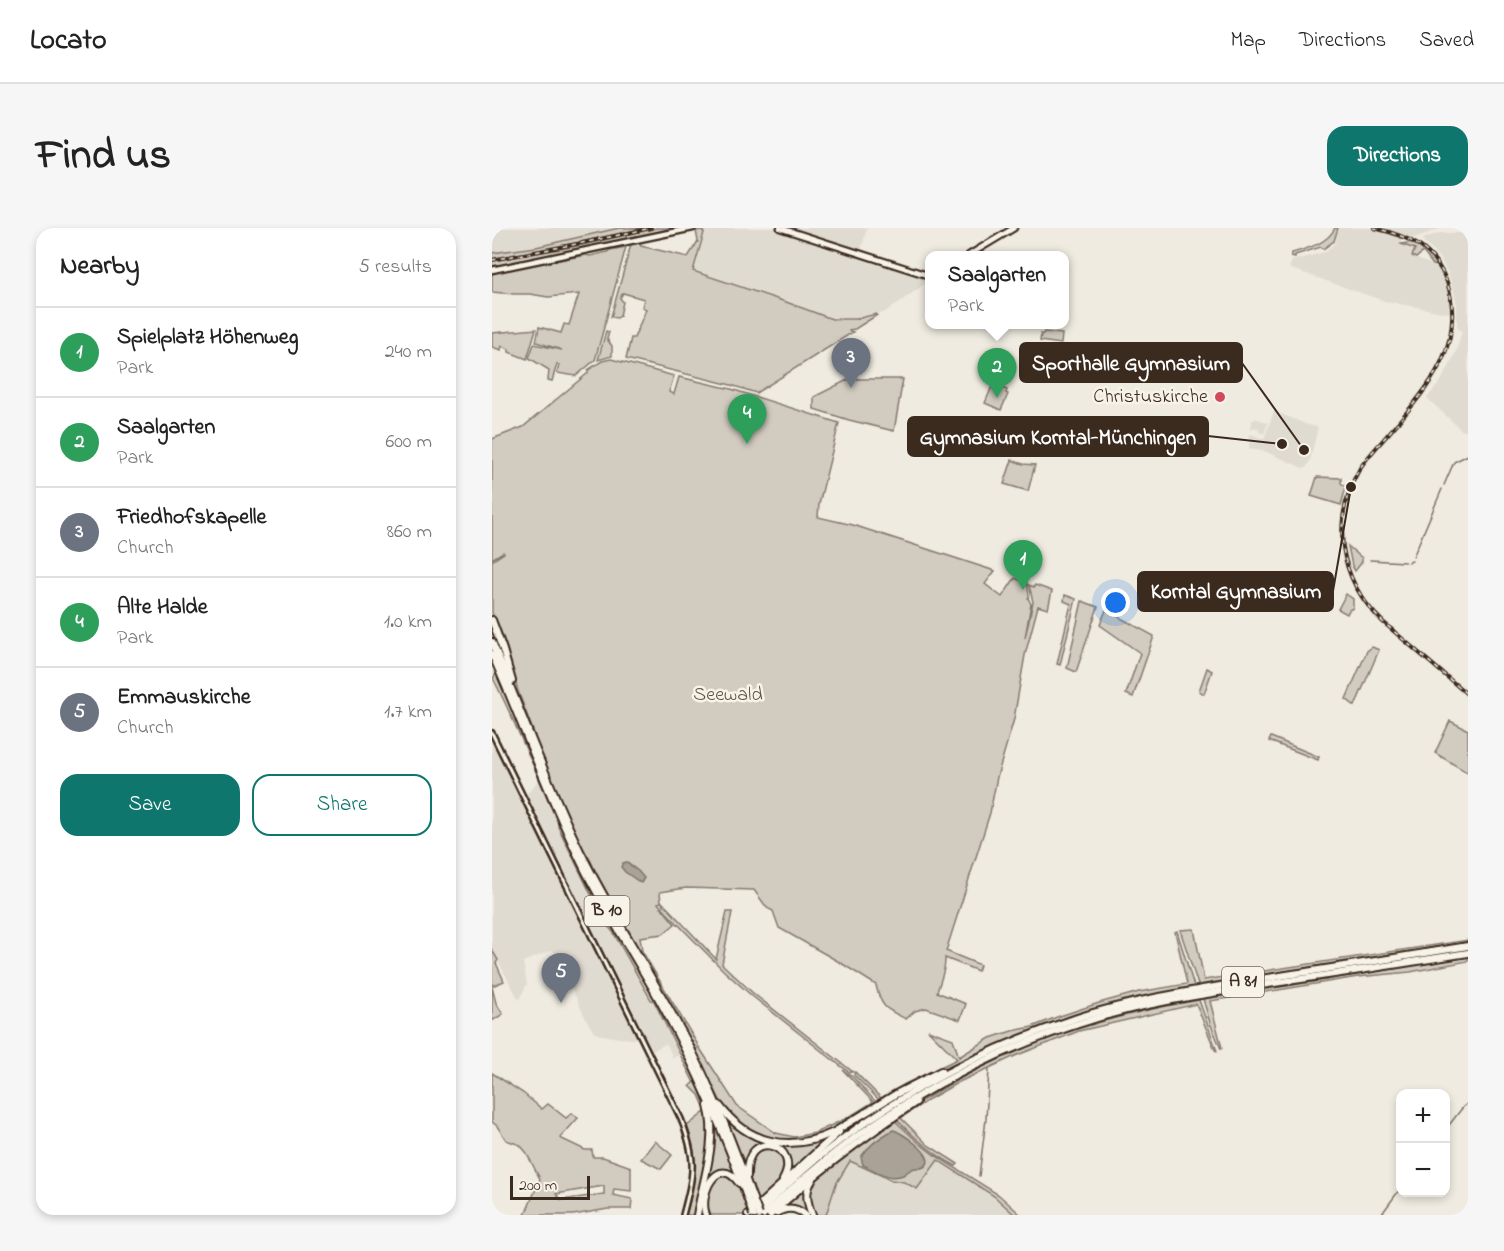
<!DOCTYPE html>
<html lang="en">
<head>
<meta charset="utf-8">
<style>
	body { margin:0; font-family:"Indie Flower",sans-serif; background:#f6f6f6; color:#222 }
	.controls { position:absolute; right:18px; bottom:18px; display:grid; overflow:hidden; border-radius:12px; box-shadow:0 3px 9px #0003 }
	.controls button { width:54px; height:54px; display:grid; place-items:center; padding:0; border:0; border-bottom:2px solid #e0e0e0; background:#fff; color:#222; font:30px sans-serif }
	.scale { position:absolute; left:18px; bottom:15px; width:80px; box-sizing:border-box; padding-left:6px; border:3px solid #3b2a1e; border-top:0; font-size:16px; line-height:21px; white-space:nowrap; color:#3b2a1e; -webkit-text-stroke:4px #f7f3e8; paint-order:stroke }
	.you { position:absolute; left:624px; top:375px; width:21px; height:21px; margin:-15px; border:4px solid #fff; border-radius:50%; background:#1a73e8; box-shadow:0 0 0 9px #1a73e833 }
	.badge { display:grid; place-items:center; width:39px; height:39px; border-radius:50%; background:#0f766e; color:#fff; font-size:20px; font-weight:700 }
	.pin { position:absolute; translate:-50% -50px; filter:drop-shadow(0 2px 3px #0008) }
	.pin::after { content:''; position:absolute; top:32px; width:21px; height:18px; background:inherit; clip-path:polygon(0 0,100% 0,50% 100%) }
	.popup { position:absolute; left:433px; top:23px; width:144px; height:78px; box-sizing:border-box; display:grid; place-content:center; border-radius:12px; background:#fff; filter:drop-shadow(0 2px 4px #0005); font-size:20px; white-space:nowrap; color:#767676 }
	.popup b { font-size:22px; color:#222 }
	.popup::after { content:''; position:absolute; left:50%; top:100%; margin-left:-12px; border:12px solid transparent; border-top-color:#fff }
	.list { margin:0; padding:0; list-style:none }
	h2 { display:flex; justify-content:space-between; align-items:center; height:78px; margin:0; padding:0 24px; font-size:26px }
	h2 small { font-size:20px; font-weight:400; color:#767676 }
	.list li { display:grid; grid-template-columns:39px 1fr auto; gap:18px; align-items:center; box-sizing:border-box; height:90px; padding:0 24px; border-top:2px solid #e0e0e0 }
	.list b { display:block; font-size:22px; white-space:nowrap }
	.list p { margin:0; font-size:20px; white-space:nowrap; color:#767676 }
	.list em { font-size:20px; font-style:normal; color:#767676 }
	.actions { display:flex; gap:12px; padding:18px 24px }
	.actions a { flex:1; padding:14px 0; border:2px solid #0f766e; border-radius:18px; text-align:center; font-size:21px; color:#0f766e }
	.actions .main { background:#0f766e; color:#fff }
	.map { position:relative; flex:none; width:976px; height:987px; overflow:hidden; border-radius:18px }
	header { display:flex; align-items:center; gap:36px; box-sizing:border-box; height:84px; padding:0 30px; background:#fff; border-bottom:2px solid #e0e0e0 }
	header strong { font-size:28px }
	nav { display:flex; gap:33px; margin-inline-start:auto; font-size:21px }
	.intro { display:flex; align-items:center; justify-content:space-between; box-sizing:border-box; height:144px; padding:0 36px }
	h1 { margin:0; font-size:42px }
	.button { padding:15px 27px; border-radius:18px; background:#0f766e; color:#fff; font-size:21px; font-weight:700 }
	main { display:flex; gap:36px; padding:0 36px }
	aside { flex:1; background:#fff; border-radius:18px; box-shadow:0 3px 9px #0003 }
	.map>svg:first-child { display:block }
	.built { fill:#e0dbd0 }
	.green { fill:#d1cbc0; stroke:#867a6f; stroke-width:1.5; fill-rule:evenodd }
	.water { fill:#aaa296; stroke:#7e7266; stroke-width:1.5 }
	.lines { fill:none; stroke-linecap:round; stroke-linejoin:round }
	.stream { stroke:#7e7266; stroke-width:1.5 }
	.minor-casing { stroke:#3b2a1e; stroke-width:8 }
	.major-casing { stroke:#3b2a1e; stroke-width:9 }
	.highway-casing { stroke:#3b2a1e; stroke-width:10 }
	.minor { stroke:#f7f3e8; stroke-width:3 }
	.major { stroke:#f7f3e8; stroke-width:4.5 }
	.highway { stroke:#f7f3e8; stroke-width:6 }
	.rail-casing { stroke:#3b2a1e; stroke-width:4 }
	.rail { stroke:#f7f3e8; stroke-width:1.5; stroke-dasharray:4.5; stroke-linecap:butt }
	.highway-bridge-casing { stroke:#3b2a1e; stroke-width:10; stroke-linecap:butt }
	.highway-bridge { stroke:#f7f3e8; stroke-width:6 }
	.poi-dot { fill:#d1495b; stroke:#f7f3e8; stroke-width:2 }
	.labels { text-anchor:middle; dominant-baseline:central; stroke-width:5; stroke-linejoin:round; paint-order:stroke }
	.shield { fill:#f7f3e8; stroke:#73665b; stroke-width:1.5 }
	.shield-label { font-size:18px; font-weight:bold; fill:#3b2a1e }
	.poi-label { font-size:20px; fill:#3b2a1e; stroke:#f7f3e8; text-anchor:end }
	.park-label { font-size:20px; fill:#605246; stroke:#f7f3e8 }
	.leader { fill:none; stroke:#3b2a1e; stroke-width:2 }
	.callout-dot { fill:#3b2a1e; stroke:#f7f3e8; stroke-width:2 }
	.callout { fill:#3b2a1e; stroke:#3b2a1e; stroke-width:2 }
	.callout-label { font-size:21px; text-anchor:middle; font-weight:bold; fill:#fff }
</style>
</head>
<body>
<header>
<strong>Locato</strong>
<nav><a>Map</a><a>Directions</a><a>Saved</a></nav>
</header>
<div class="intro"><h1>Find us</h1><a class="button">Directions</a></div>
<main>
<aside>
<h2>Nearby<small>5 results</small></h2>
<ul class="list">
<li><span class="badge" style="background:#2e9e5b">1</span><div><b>Spielplatz Höhenweg</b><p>Park</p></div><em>240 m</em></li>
<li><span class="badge" style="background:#2e9e5b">2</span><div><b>Saalgarten</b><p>Park</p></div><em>600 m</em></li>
<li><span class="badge" style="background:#6b7280">3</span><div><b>Friedhofskapelle</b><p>Church</p></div><em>860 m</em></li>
<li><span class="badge" style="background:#2e9e5b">4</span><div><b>Alte Halde</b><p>Park</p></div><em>1.0 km</em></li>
<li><span class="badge" style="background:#6b7280">5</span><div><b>Emmauskirche</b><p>Church</p></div><em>1.7 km</em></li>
</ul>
<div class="actions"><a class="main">Save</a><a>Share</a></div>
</aside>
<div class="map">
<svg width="976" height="987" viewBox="0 0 976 987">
	<rect width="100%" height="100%" fill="#efebe0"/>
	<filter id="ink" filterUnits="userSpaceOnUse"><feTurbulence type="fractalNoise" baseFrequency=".0167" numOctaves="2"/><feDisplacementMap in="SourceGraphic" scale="12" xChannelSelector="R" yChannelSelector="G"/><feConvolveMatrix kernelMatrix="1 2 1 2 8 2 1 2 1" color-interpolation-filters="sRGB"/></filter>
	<g filter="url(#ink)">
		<g class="built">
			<path d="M0,0H127L44,19L0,25Z"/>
			<path d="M154,0H164L90,17L0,33V31L61,20Z"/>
			<path d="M214,0H375L369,23L437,44V53L392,85L365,90H339L201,42L213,5L210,1Z"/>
			<path d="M847,0H950L917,12L912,10L908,16L923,21L920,29L946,39L959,65L961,86L892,73L797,40L800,33L833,24L843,15Z"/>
			<path d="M947,5H976V204L969,202L935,170L949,153L958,137L965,121L970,103L965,100V78L962,64L956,45L948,31L941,23L932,15L931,11Z"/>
			<path d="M782,183L816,197L826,199L818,233L814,240H811L772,223L757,221L758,206L772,211Z"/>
			<path d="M763,190L776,195L772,206L767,204V201L762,199L759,202L760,192H763Z"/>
			<path d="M0,501L33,568L47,552L67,598L66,599L113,695L121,704L159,772L162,773L189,826L181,830L176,818L173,816L157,825L149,810L140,811L127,810L105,806L101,803L95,793L61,722L31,734L35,756L27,772L0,722Z"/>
			<path d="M445,932L502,968L523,987H334L344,956L358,933L399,952L412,954L424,961Z"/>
		</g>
		<g class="green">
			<path d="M127,0H154L61,20L0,31V25L44,19Z"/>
			<path d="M164,0H189L0,40V33L90,17Z"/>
			<path d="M843,0H846L842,13L831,21L829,19L803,27V29L799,28L800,25C816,20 835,16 843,0Z"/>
			<path d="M210,2L212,5L201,43L294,74L340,91H364L384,86L385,87L363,101L357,102V103L361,104L264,165L239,157L134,131L139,110H142L154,81L150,79L152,71L131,65L128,70L131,74L128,88L125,90L119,89L139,16L148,15L149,18L196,29L206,13L204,3Z"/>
			<path d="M921,14L936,26L946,38L941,37L931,24L924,30L920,28L923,21L909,16Z"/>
			<path d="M134,19L103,132L84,148L65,145L67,138L65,136L60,153L56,152L57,142L37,130L42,116L70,122L44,114L47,99L69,105L72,96L77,97L87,66L56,69L38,66H22L0,64V45L94,27L98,28L115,24L118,22Z"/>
			<path d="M44,101L35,131L17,124V121L10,118L9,122L0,119V105Z"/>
			<path d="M114,103L117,104L115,111L120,118V128L106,132Z"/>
			<path d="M552,104L570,106L569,116L548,113L549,106H551Z"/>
			<path d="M634,129L636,135L632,141L615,145L616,141H622V134H626L627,131Z"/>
			<path d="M119,131L182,148L177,164L182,166L187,149L239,161L347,195L327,276L326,289L361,297L503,343L493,356L510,369L523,350L535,355L537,368L536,370L539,376L533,410L541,374L537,357L542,359L543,357L560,363L556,381L546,378L533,427L522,491L505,549L498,585L454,723L488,737L486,743L453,730C454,741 448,753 445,764L474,776L468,792L434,780L423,783L414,791C394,781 389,780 384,757L349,735L287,700L281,683L275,680L262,662L194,660L168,664L169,674L166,675L183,696L171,706L148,709L150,723L206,817L202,820L106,652C102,641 99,629 90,621L74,585L43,513V508L26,463L14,417L6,396L0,385V333L12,325L11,324L0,331V211L31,199L96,145V142L110,133Z"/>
			<path d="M640,133H644L646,136L647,147L641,150L638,153L634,152V149L623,147L632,143Z"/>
			<path d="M361,149L366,151H411L402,203L357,192L322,181V169Z"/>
			<path d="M501,156L515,162L514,165L516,166L509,182L493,175Z"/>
			<path d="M520,232L531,236L543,237L536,263L512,256Z"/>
			<path d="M825,249L849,250V255L854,259L849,277L819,268Z"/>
			<path d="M856,318L870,330V334L863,343L860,338Z"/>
			<path d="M854,366L861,371V380L857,382L855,386L846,381Z"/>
			<path d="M573,367L584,371L568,437L565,436L579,376L572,373Z"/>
			<path d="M590,373L606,379L584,444L575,440Z"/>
			<path d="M614,382L662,408L641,469L634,466L648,425L608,397Z"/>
			<path d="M880,419L887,422L863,478L854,471L875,423Z"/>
			<path d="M715,440L720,443L712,466L707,463Z"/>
			<path d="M4,446L13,465L41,535L70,598L108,673C111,683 115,692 123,700C148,742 172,784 193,829C203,851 214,872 217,897C219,921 208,963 202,987H194C202,958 209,928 194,899L214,883L207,867L198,858L202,855L162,773L159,772L121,704L113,695L66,599L67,598C46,548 25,498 1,450Z"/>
			<path d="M958,493L976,502V545L943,525Z"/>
			<path d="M779,509L827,529L826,532L777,513Z"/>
			<path d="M170,674L224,731L235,684H240L230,736L262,766L361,844H357L346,836L260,768L232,743L174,684L171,680Z"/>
			<path d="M702,701L712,752L976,712V714L706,757L688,702Z"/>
			<path d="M685,703L702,758L641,771L595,783L559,795L495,821L417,855L390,871L387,872L362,847L363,844L389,870L413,856L465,831L436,802L461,811L467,829L498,810L520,803L540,799L565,789L607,775L647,764L695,756L683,704Z"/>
			<path d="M0,722L6,732L4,735L12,753L0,758Z"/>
			<path d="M976,729V733L918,744L866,749L718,773L730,820L729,821L718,795L711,771Z"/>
			<path d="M0,759L4,775L11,786L0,793Z"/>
			<path d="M707,772L725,823L723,822L704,776L587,803L523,828L467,854L439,870L409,890L436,917L466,936L464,938C441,927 421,908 403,890C418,879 434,870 450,861C529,815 617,787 707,772Z"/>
			<path d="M207,819L245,878L284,905L302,909L323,905L357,889L381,874L351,842L361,849L384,874L341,902L318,911L287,912L273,909L250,898L232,880L203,822Z"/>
			<path d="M0,845L31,865L50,881L56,876L74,890L80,885L86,890L68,910L93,922H100L101,929H111L139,939V963L122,961L121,967L140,971L139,981H116L81,987H33L48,951L34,924L28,917L14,912L5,898L0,894ZM112,958V966L69,972L64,966Z"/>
			<path d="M228,881L237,892L289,917L340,907L296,947L289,921L263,919C255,926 252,934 253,944Z"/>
			<path d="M402,892L427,915L441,926L507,967L529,987H523L502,968L446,932L425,961L412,954L399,952L358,933L344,956L334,987H322C317,973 315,967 322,953Z"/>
			<path d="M222,896H224L247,951L223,945L217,952L212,987H207L221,899Z"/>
			<path d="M163,913L180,927L169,941L149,931Z"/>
			<path d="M277,919L290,926L293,938L288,952L266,974L258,952L256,938L266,922Z"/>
			<path d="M228,947H237L247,958L256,984L252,987H216L214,973L220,954Z"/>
			<path d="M314,958L319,987H315L292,977Z"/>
		</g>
		<g class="water">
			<path d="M134,634L146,643L152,650L149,655L133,644L129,639L131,635Z"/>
			<path d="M401,902C410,904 441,926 435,936C432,941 427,940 423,940C417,941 415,945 411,947C397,953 382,942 371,937L369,929C376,918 390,908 401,902Z"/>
		</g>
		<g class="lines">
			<g class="stream">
				<path d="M952,257L962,234L976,227"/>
				<path d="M921,329L950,261"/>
				<path d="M878,332L913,334"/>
				<path d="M917,334L920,333"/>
				<path d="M954,901L971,879L976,875"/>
				<path d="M487,948L494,891L497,841"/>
				<path d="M889,987L908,961"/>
			</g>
			<g class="minor-casing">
				<path id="minor" d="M0,505L189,891C205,932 202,945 191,987"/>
			</g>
			<g class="major-casing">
				<g id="major">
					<path d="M288,0L438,48"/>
					<path d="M477,27L522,0"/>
					<path d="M0,42L201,0"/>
				</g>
			</g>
			<g class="highway-casing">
				<g id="highway">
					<path d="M0,392L11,422L20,453"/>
					<path d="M0,414C29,483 55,555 88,623C121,689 162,751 197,817C222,866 242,919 261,971"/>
					<path d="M0,426C32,498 58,573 94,644C117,689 145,731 169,775C204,839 233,906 257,975"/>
					<path d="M227,877C256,916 298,925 342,904L404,866L449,843"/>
					<path d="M255,948C253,898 311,916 291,952"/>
					<path d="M284,985C294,979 304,979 313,987"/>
					<path d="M205,987C211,952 226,913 216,878"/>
					<path d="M214,987C206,966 226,925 247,955"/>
					<path d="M256,987L329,920L347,904"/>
					<path d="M263,987C284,967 305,947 327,929C403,867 491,821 585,790C647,770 711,761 775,750C842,740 909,729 976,718"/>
					<path d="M271,987C301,959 332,932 365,908C435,857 521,815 605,790C658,774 714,766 769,757C838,747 907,736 976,725"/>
					<path d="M278,987C324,944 373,908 424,874"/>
					<path d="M320,987C315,974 312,963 321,951"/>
				</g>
			</g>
			<use href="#minor" class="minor"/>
			<use href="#major" class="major"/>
			<use href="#highway" class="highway"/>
			<g class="rail-casing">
				<g id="rail">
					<path d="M882,0C916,8 941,19 955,54C976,121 931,165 891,212C883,221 875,230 868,240C854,264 848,291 851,319C855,348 870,374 891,394L976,467"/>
					<path d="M0,32L90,15L159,0"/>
				</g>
			</g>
			<use href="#rail" class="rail"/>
			<g class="highway-bridge-casing">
				<g id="highway-bridge">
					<path d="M261,971L267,987"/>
					<path d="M257,975L261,987"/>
				</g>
			</g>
			<use href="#highway-bridge" class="highway-bridge"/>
		</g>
	</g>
	<circle class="poi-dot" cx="728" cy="169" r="6"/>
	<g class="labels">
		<g class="shield">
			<rect x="92.5" y="668" width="45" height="30" rx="4.5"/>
			<rect x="730" y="739" width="42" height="30" rx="4.5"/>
		</g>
		<g class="shield-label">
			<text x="115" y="683">B 10</text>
			<text x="751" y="754">A 81</text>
		</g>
		<g class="poi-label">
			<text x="716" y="169">Christuskirche</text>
		</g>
		<g class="park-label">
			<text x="236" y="467">Seewald</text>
		</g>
	</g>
	<path class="leader" d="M812 222L750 135M790 216L716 208M859 259L841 363"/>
	<g class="callout-dot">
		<circle cx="812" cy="222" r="6"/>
		<circle cx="790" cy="216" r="6"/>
		<circle cx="859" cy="259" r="6"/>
	</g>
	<g class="callout">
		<rect x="528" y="115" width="222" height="39" rx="6"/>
		<rect x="416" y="189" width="300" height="39" rx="6"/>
		<rect x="646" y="344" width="195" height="39" rx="6"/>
	</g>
	<g class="callout-label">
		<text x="639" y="142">Sporthalle Gymnasium</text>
		<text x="566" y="216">Gymnasium Korntal-Münchingen</text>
		<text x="744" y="370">Korntal Gymnasium</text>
	</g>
</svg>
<div class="controls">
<button>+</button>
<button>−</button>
</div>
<div class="scale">200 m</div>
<div class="you"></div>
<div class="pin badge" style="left:531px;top:362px;background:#2e9e5b">1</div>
<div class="pin badge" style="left:505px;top:170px;background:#2e9e5b">2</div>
<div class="popup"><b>Saalgarten</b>Park</div>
<div class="pin badge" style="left:359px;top:160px;background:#6b7280">3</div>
<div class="pin badge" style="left:255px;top:216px;background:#2e9e5b">4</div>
<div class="pin badge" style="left:69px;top:775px;background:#6b7280">5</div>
</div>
</main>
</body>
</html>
